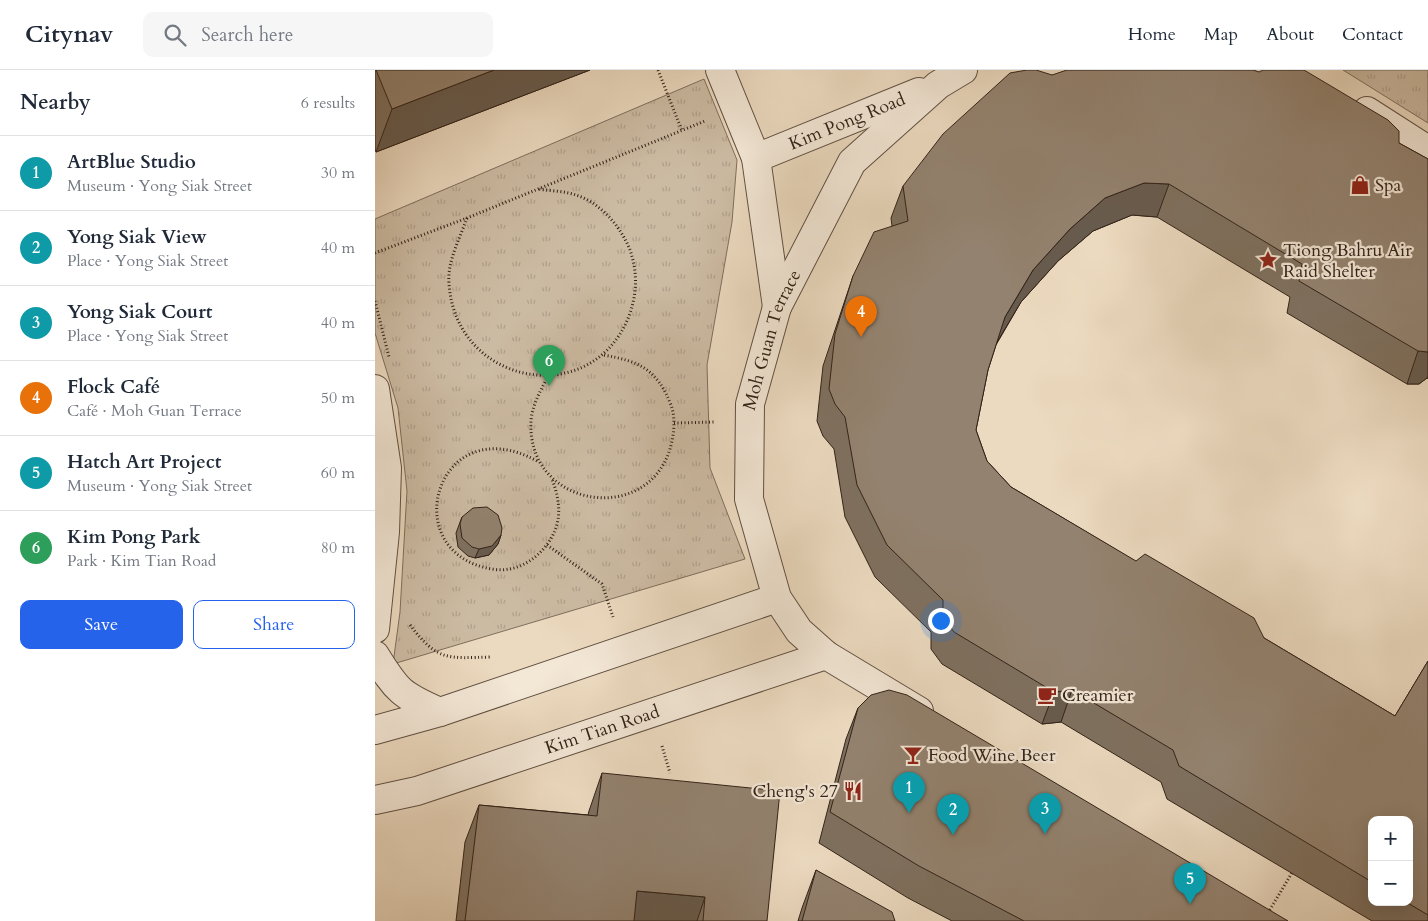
<!DOCTYPE html>
<html lang="en">
<head>
<meta charset="utf-8">
<style>
	body { margin:0; font-family:Cardo,serif; background:#f6f6f7; color:#1f2937 }
	.controls { position:absolute; right:15px; bottom:15px; display:grid; overflow:hidden; border-radius:10px; box-shadow:0 5px 20px #0002 }
	.controls button { width:45px; height:45px; display:grid; place-items:center; padding:0; border:0; border-bottom:1px solid #e0e1e3; background:#fff; color:#1f2937; font:25px sans-serif }
	.you { position:absolute; left:565px; top:550px; width:18px; height:18px; margin:-12px; border:4px solid #fff; border-radius:50%; background:#1a73e8; box-shadow:0 0 0 8px #1a73e833 }
	.badge { display:grid; place-items:center; width:32px; height:32px; border-radius:50%; background:#2563eb; color:#fff; font-size:16px; font-weight:700 }
	.pin { position:absolute; translate:-50% -41px; filter:drop-shadow(0 1px 2px #0008) }
	.pin::after { content:''; position:absolute; top:26px; width:18px; height:15px; background:inherit; clip-path:polygon(0 0,100% 0,50% 100%) }
	.list { margin:0; padding:0; list-style:none }
	h2 { display:flex; justify-content:space-between; align-items:center; height:65px; margin:0; padding:0 20px; font-size:21px }
	h2 small { font-size:16px; font-weight:400; color:#747a83 }
	.list li { display:grid; grid-template-columns:32px 1fr auto; gap:15px; align-items:center; box-sizing:border-box; height:75px; padding:0 20px; border-top:1px solid #e0e1e3 }
	.list b { display:block; font-size:19px; white-space:nowrap }
	.list p { margin:0; font-size:16px; white-space:nowrap; color:#747a83 }
	.list em { font-size:16px; font-style:normal; color:#747a83 }
	.actions { display:flex; gap:10px; padding:15px 20px }
	.actions a { flex:1; padding:11px 0; border:1px solid #2563eb; border-radius:10px; text-align:center; font-size:18px; color:#2563eb }
	.actions .main { background:#2563eb; color:#fff }
	.icon { flex:none; width:28px; height:28px; fill:none; stroke:currentColor; stroke-width:2; stroke-linecap:round; stroke-linejoin:round }
	.map { position:relative; flex:none; width:1053px; height:851px; overflow:hidden }
	header { display:flex; align-items:center; gap:30px; box-sizing:border-box; height:70px; padding:0 25px; background:#fff; border-bottom:1px solid #e0e1e3 }
	header strong { font-size:24px }
	nav { display:flex; gap:28px; margin-inline-start:auto; font-size:18px }
	.search { width:350px; height:45px; background:#f6f6f7; display:flex; align-items:center; gap:12px; box-sizing:border-box; padding:0 18px; border-radius:10px; color:#747a83; font-size:19px }
	main { display:flex }
	aside { flex:1; background:#fff }
	.map>svg:first-child { display:block }
	.park { fill:url(#park-tufts); stroke:#7f6e5e }
	.lines { fill:none; stroke-linecap:round; stroke-linejoin:round }
	.minor-casing { stroke:#605042; stroke-width:30 }
	.path { stroke:#322218; stroke-width:3; stroke-dasharray:1 2.5; stroke-linecap:butt }
	.minor { stroke:#f3e7d6; stroke-width:28 }
	.wall { fill:#7e705f; stroke:#322218; fill-rule:evenodd }
	.shaded-wall { fill:#675b4e; stroke:#322218 }
	.building { fill:#93826f; stroke:#322218 }
	.labels { text-anchor:middle; dominant-baseline:central; stroke-width:4.5; stroke-linejoin:round; paint-order:stroke }
	.street-label { font-size:18px; fill:#322218; stroke:#f3e7d6 }
	.poi-label { font-size:18px; fill:#322218; stroke:#f3e7d6; text-anchor:start }
</style>
</head>
<body>
<header>
<strong>Citynav</strong>
<div class="search"><svg class="icon" aria-label="search" viewBox="0 0 24 24"><circle cx="10" cy="10" r="6"/><path d="M15 15l6 6"/></svg>Search here</div>
<nav><a>Home</a><a>Map</a><a>About</a><a>Contact</a></nav>
</header>
<main>
<aside>
<h2>Nearby<small>6 results</small></h2>
<ul class="list">
<li><span class="badge" style="background:#0f9aa8">1</span><div><b>ArtBlue Studio</b><p>Museum · Yong Siak Street</p></div><em>30 m</em></li>
<li><span class="badge" style="background:#0f9aa8">2</span><div><b>Yong Siak View</b><p>Place · Yong Siak Street</p></div><em>40 m</em></li>
<li><span class="badge" style="background:#0f9aa8">3</span><div><b>Yong Siak Court</b><p>Place · Yong Siak Street</p></div><em>40 m</em></li>
<li><span class="badge" style="background:#e8710a">4</span><div><b>Flock Café</b><p>Café · Moh Guan Terrace</p></div><em>50 m</em></li>
<li><span class="badge" style="background:#0f9aa8">5</span><div><b>Hatch Art Project</b><p>Museum · Yong Siak Street</p></div><em>60 m</em></li>
<li><span class="badge" style="background:#2e9e5b">6</span><div><b>Kim Pong Park</b><p>Park · Kim Tian Road</p></div><em>80 m</em></li>
</ul>
<div class="actions"><a class="main">Save</a><a>Share</a></div>
</aside>
<div class="map">
<svg width="1053" height="851" viewBox="0 0 1053 851">
	<defs>
		<pattern id="park-tufts" width="24" height="20" patternUnits="userSpaceOnUse" patternTransform="scale(1.25)"><rect width="24" height="20" fill="#ccbba3"/><path d="M3 7l-1-3M5 7V3M7 7l1-3M15 17l-1-3M17 17v-4M19 17l1-3" fill="none" stroke="#b0a08c"/></pattern>
	</defs>
	<rect width="100%" height="100%" fill="#ecdac0"/>
	<filter id="stains"><feTurbulence type="fractalNoise" baseFrequency=".004" numOctaves="4"/><feColorMatrix values="0 0 0 0 .2 0 0 0 0 .09 0 0 0 0 .02 0 0 0 .5 -.17"/></filter>
	<radialGradient id="worn" r=".72"><stop offset=".6" stop-color="#630" stop-opacity="0"/><stop offset="1" stop-color="#630" stop-opacity=".3"/></radialGradient>
	<g class="park">
		<path d="M968,0H1053V53Z"/>
		<path d="M329,9L362,90L357,152L332,295L335,398L370,489L18,594L25,542L32,421L23,338L0,263V149Z"/>
	</g>
	<g class="lines">
		<g class="minor-casing">
			<g id="minor">
				<path d="M345,0L381,88L402,237"/>
				<path d="M992,41L1053,80"/>
				<path id="s1" d="M381,88L544,22"/>
				<path d="M0,319L12,398L10,462L0,559"/>
				<path d="M0,585C22,621 26,625 65,642"/>
				<path id="s2" d="M544,641L451,585L424,561L402,528L374,429L375,334L402,237L477,92L563,15L588,0"/>
				<path d="M0,660L65,642L402,528"/>
				<path id="s3" d="M0,730L42,721L451,585"/>
			</g>
		</g>
		<g class="path">
			<path d="M283,0L307,61"/>
			<path d="M92,148C85,168 72,192 74,213C80,316 217,341 254,246C262,224 263,203 255,180C246,157 226,133 201,125C190,121 175,121 163,119"/>
			<path d="M0,183L92,148L330,51"/>
			<path d="M0,231L14,287"/>
			<path d="M173,306C166,320 157,335 156,351C151,437 271,457 295,379C299,365 301,349 296,335C282,299 264,291 228,285"/>
			<path d="M299,353L340,352"/>
			<path d="M162,391C62,336 19,483 117,499C138,503 158,492 170,477C188,455 186,433 177,409"/>
			<path d="M172,475L227,514L238,547"/>
			<path d="M35,555C63,592 73,588 116,587"/>
			<path d="M287,676L295,703"/>
			<path d="M893,843L918,801"/>
		</g>
		<use href="#minor" class="minor"/>
	</g>
	<g class="wall">
		<path d="M0,0H215L1,82L0,79Z"/>
		<path d="M677,5L1024,73L1053,89V309L1052,308L1044,314H1032L912,243L915,227L782,147L757,145L718,161L683,191L646,232L621,275L613,300L601,360L612,391L636,417L1020,646L1053,591V851H997L792,729L786,712L686,652L667,654L567,594L556,579V562L500,507L470,447L459,379L448,366L442,351L448,296L478,206L517,156L516,148L528,116ZM997,750L1034,832H997Z"/>
		<path d="M87,447L126,465L123,474L114,485L100,488L93,486L83,477L81,463Z"/>
		<path d="M483,638L913,851H577L533,828L444,773L471,669Z"/>
		<path d="M227,703L392,851H81L90,772L104,735L213,745L214,741Z"/>
		<path d="M441,800L520,851H423L427,838Z"/>
	</g>
	<g class="shaded-wall">
		<path d="M119,0H215L1,82L17,39Z"/>
		<path d="M769,113L794,114L782,147L757,145L718,161L683,191L646,232L618,279L630,247L658,200L695,159L730,128Z"/>
		<path d="M1043,281L1053,282V306L1052,308L1044,314H1032Z"/>
		<path d="M126,465L123,474L114,485L100,488L104,479Z"/>
		<path d="M697,620L686,652L667,654L679,622Z"/>
		<path d="M262,821L330,827L322,851H251Z"/>
	</g>
	<g class="building">
		<path d="M1,0H119L17,39Z"/>
		<path d="M652,0H661L677,5L692,0H878L884,2L888,0H929L1013,50L1024,61V73L1053,89V282L1043,281L924,211L927,194L794,114L769,113L730,128L695,159L658,200L630,247L613,300L601,360L612,391L636,417L761,491L770,484L879,548L889,568L1020,646L1053,591V845L1031,832H1034V750H997V812L804,696L798,680L697,620L679,622L579,562L568,547V530L512,475L482,415L470,347L460,334L454,319L460,264L478,206L499,162L533,151L528,116L568,64L635,3Z"/>
		<path d="M112,437L123,445L127,458L126,465L117,476L104,479L97,477L87,468L85,454L87,447L98,438Z"/>
		<path d="M514,620L532,625L913,851H649L544,796L455,742L483,638L496,625Z"/>
		<path d="M227,703L405,721L392,851H328L330,827L262,821L259,851H90L104,735L222,746Z"/>
		<path d="M441,800L517,842L520,851H427Z"/>
	</g>
	<defs>
		<g id="shop-bare" transform="scale(1.5)"><path d="M-5-2.5h2.3a2.7 3.5 0 0 1 5.4 0H5L5.5 6h-11ZM-1.5-2.5h3a1.5 2.3 0 0 0-3 0Z" fill="#8f2418" stroke="#f3e7d6" stroke-width="2.5" paint-order="stroke"/></g>
		<g id="sight-bare" transform="scale(1.5)"><path d="M0-6L1.8-2.2L6-1.7L2.9 1.2L3.7 5.4L0 3.3L-3.7 5.4L-2.9 1.2L-6-1.7L-1.8-2.2Z" fill="#8f2418" stroke="#f3e7d6" stroke-width="2.5" paint-order="stroke"/></g>
		<g id="cafe-bare" transform="scale(1.5)"><path d="M-5.5-4.5H6V0H3Q3 3.5 0 3.5H-2.5Q-5.5 3.5-5.5 0ZM3-3.2v2h1.7v-2ZM-6 4.5H4V6H-6Z" fill="#8f2418" stroke="#f3e7d6" stroke-width="2.5" paint-order="stroke"/></g>
		<g id="bar-bare" transform="scale(1.5)"><path d="M-6-5H6L.8 .8V4.5H3.5V6h-7V4.5H-.8V.8Z" fill="#8f2418" stroke="#f3e7d6" stroke-width="2.5" paint-order="stroke"/></g>
		<g id="restaurant-bare" transform="scale(1.5)"><path d="M-5-6h1v4h1v-4h1v4h1v-4h1v5L-1.5 .5V6h-2V.5L-5-1ZM5-6V6H3V1.5H1.5Q1.5-4 5-6Z" fill="#8f2418" stroke="#f3e7d6" stroke-width="2.5" paint-order="stroke"/></g>
	</defs>
	<g fill-rule="evenodd">
		<use href="#shop-bare" x="985" y="115"/>
		<use href="#sight-bare" x="893" y="190"/>
		<use href="#cafe-bare" x="672" y="625"/>
		<use href="#bar-bare" x="538" y="685"/>
		<use href="#restaurant-bare" x="478" y="721"/>
	</g>
	<g class="labels">
		<g class="street-label">
			<text stroke="none"><textPath href="#s1" startOffset="98">Kim Pong Road</textPath></text>
			<text stroke="none"><textPath href="#s2" startOffset="450">Moh Guan Terrace</textPath></text>
			<text stroke="none"><textPath href="#s3" startOffset="238">Kim Tian Road</textPath></text>
		</g>
		<g class="poi-label">
			<text x="1000" y="115">Spa</text>
			<text x="908" y="180">Tiong Bahru Air<tspan x="908" dy="21">Raid Shelter</tspan></text>
			<text x="687" y="625">Creamier</text>
			<text x="553" y="685">Food Wine Beer</text>
			<text x="463" y="721" text-anchor="end">Cheng's 27</text>
		</g>
	</g>
	<rect width="100%" height="100%" filter="url(#stains)"/>
	<rect width="100%" height="100%" fill="url(#worn)"/>
</svg>
<div class="controls">
<button>+</button>
<button>−</button>
</div>
<div class="you"></div>
<div class="pin badge" style="left:534px;top:743px;background:#0f9aa8">1</div>
<div class="pin badge" style="left:578px;top:765px;background:#0f9aa8">2</div>
<div class="pin badge" style="left:670px;top:764px;background:#0f9aa8">3</div>
<div class="pin badge" style="left:486px;top:267px;background:#e8710a">4</div>
<div class="pin badge" style="left:815px;top:834px;background:#0f9aa8">5</div>
<div class="pin badge" style="left:174px;top:316px;background:#2e9e5b">6</div>
</div>
</main>
</body>
</html>
